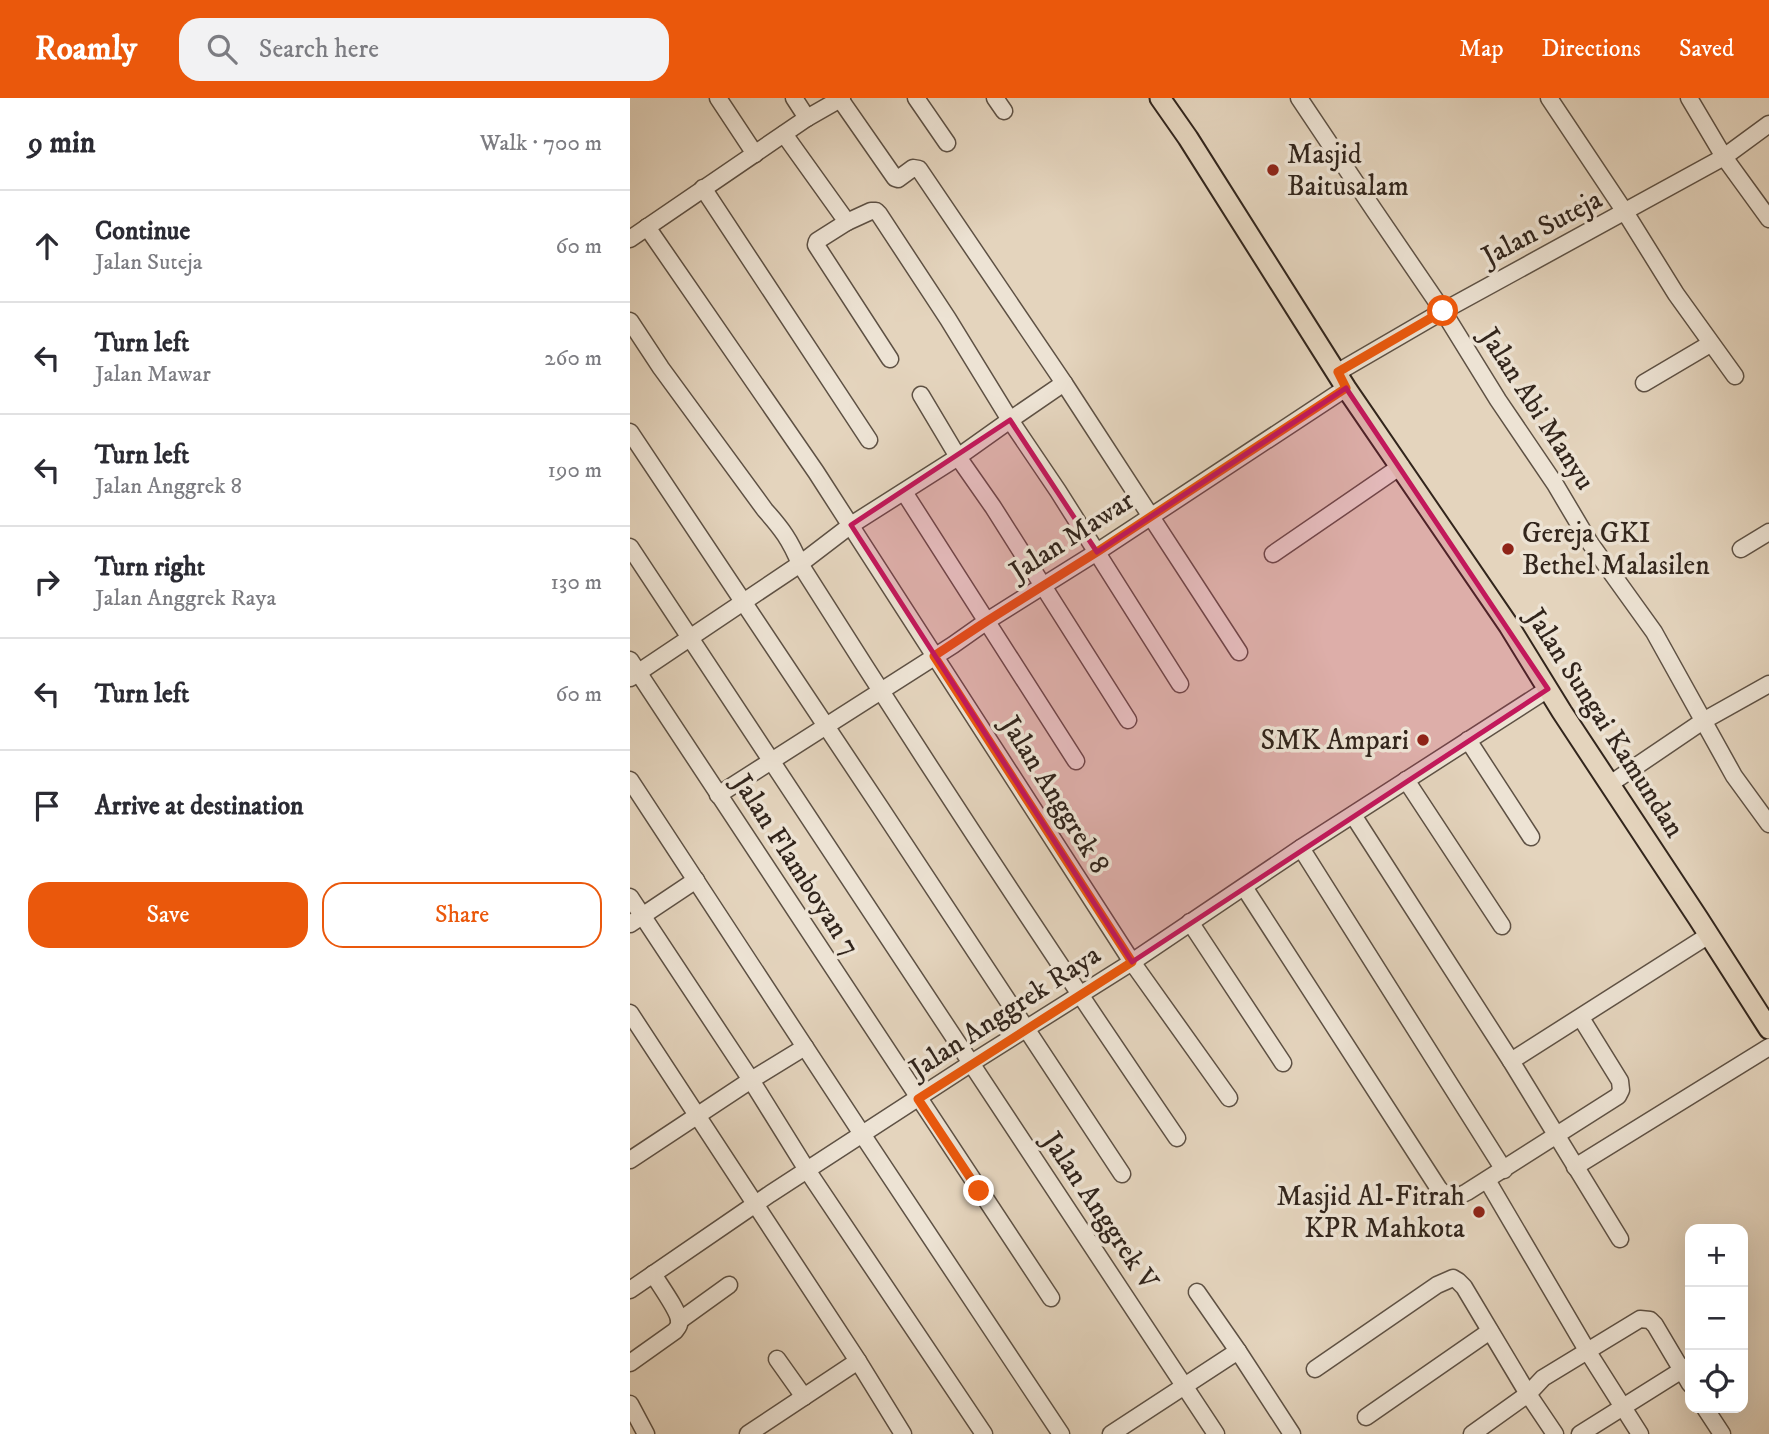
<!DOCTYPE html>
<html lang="en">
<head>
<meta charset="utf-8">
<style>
	body { margin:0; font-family:"IM FELL DW Pica",serif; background:#f2f2f3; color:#2b2b33 }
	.controls { position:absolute; right:21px; bottom:21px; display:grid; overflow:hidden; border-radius:14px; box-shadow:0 7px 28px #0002 }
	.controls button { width:63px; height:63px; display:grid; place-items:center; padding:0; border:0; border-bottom:2px solid #e1e1e2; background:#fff; color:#2b2b33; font:35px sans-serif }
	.stop { position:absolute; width:21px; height:21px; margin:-16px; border:5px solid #ea580c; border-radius:50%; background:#fff }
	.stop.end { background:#ea580c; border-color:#fff; box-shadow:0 2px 7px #0008 }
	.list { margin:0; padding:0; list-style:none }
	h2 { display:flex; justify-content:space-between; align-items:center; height:91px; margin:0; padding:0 28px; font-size:30px }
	h2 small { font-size:23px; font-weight:400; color:#7c7c81 }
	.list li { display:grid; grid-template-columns:46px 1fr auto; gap:21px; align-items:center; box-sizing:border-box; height:112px; padding:0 28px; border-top:2px solid #e1e1e2 }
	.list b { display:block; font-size:26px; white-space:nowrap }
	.list p { margin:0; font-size:23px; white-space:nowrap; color:#7c7c81 }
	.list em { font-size:23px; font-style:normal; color:#7c7c81 }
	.actions { display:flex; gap:14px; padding:21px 28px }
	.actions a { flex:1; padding:16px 0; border:2px solid #ea580c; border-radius:21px; text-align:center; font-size:24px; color:#ea580c }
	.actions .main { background:#ea580c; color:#fff }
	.icon { flex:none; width:38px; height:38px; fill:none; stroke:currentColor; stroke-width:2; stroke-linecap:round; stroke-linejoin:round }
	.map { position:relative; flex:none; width:1139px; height:1336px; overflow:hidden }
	header { display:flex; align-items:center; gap:42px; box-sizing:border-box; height:98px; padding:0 35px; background:#ea580c; color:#fff }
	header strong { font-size:33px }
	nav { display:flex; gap:38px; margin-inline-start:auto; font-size:24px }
	.search { width:490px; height:63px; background:#f2f2f3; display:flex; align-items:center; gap:18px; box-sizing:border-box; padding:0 24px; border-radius:21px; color:#7c7c81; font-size:26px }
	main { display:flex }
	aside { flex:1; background:#fff }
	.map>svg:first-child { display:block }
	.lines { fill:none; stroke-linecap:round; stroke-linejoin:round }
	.minor-casing { stroke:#5e5144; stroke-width:19 }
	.major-casing { stroke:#32251c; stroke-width:23 }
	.minor { stroke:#ede3d4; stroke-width:16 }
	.major { stroke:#e4d4bd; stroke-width:19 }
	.route { stroke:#ea580c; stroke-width:9 }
	.marked { fill:#c2185b; fill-opacity:0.2; stroke:#c2185b; stroke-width:5; stroke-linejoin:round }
	.poi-dot { fill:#8f2418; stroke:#ede3d4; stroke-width:2.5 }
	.labels { text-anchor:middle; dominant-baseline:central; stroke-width:7; stroke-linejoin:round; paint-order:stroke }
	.poi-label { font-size:28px; fill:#32251c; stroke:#ede3d4; text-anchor:start }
	.street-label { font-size:28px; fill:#32251c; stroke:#ede3d4 }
</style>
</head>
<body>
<header>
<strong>Roamly</strong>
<div class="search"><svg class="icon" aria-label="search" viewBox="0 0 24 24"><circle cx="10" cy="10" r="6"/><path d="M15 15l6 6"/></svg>Search here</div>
<nav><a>Map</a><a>Directions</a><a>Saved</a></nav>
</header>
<main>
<aside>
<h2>9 min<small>Walk · 700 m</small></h2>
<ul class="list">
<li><svg class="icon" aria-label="ahead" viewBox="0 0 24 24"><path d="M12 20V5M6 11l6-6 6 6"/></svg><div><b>Continue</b><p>Jalan Suteja</p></div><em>60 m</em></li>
<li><svg class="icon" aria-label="left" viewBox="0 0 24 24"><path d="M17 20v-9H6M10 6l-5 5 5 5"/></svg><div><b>Turn left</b><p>Jalan Mawar</p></div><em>260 m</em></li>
<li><svg class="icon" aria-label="left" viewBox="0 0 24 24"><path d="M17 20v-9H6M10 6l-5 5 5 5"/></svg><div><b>Turn left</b><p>Jalan Anggrek 8</p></div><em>190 m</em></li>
<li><svg class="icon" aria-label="right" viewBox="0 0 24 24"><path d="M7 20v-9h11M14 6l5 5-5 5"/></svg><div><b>Turn right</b><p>Jalan Anggrek Raya</p></div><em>130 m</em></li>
<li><svg class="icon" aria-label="left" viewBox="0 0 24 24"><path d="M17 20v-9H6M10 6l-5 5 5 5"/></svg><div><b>Turn left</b></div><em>60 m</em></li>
<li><svg class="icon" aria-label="arrive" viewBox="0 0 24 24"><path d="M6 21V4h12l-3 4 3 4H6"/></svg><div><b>Arrive at destination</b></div></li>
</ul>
<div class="actions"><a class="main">Save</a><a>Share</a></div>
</aside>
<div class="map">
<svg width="1139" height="1336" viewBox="0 0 1139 1336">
	<rect width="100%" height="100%" fill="#e4d4bd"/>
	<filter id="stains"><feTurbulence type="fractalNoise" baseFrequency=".00286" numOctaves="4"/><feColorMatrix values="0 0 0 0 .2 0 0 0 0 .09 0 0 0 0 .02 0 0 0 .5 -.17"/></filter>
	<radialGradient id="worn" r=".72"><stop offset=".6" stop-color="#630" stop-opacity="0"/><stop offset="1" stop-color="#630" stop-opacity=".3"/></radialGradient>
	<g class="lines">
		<g class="minor-casing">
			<g id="minor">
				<path d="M88,0L125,56"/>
				<path d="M164,0L177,20"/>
				<path d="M286,0L317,45"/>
				<path d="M365,0L374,13"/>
				<path d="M669,0L744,112L813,213L868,302L925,386L960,445L1024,534L1104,678L1139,726"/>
				<path d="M919,0L995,114L1046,196L1105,278"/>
				<path d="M1059,0L1094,59L1139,121"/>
				<path d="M210,1L265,80L268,81L283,70L289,71L434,285"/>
				<path d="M154,36L217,124L187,143L186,147L260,261"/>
				<path d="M73,90L239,342"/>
				<path d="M217,124L241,113H246L249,116L318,221L380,322L434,285L609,554"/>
				<path d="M17,129L186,374L502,864L599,1000"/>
				<path d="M0,141L177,20L212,0"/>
				<path d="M0,223L31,270L135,412C152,431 160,442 170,466C292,659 418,851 547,1040"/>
				<path d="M708,274L813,213L1094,59L1139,26"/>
				<path d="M1014,285L1080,246"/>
				<path d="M291,297L328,359L363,409L498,622"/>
				<path d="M0,334L250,709L492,1076"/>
				<path d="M274,394L446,663"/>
				<path d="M0,449L586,1336"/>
				<path d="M1111,451L1139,434"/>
				<path d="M643,456L771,368"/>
				<path d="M0,562L421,1200"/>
				<path d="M0,580L170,466L221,427L328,359L380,322L428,393L550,586"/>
				<path d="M838,642L901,739"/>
				<path d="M0,682L232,1036L431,1336"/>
				<path d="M776,682L872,828"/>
				<path d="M980,686L1073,623L1139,586"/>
				<path d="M88,697L323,547L357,523L467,454L716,290"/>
				<path d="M723,717L881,963L990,1141"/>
				<path d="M671,750L874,1072"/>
				<path d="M614,789L809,1091C820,1102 824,1101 837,1094L988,998L991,992L990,983L951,920"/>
				<path d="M0,799L121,982L177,1072L354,1336"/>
				<path d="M560,824L653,965"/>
				<path d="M0,826L66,782"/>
				<path d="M0,915L228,1263L273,1336"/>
				<path d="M881,963L1079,837"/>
				<path d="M0,1062L121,982L175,949"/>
				<path d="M945,1069L1139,949"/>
				<path d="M857,1082L958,1254L1010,1336"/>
				<path d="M0,1192L140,1096L340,966L502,864L671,750L918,591"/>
				<path d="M567,1194L608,1253"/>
				<path d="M49,1223L99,1187"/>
				<path d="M147,1261L174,1299"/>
				<path d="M0,1265L45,1233C48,1229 50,1227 49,1222C48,1212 29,1186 23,1176"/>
				<path d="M685,1271L807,1187L823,1180L828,1183L834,1189L898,1296L925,1336"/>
				<path d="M0,1306L16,1336"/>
				<path d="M1075,1310L1092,1336"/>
				<path d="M736,1319L860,1233"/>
				<path d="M118,1336L228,1263"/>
				<path d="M481,1336L608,1253L662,1336"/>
				<path d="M842,1336L898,1296L913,1280L1010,1221L1020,1222L1025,1227L1060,1286"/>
				<path d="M950,1336L1060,1267"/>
			</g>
		</g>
		<g class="major-casing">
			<path id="major" d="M530,0L558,40L716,290L879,528L932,614L1068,820L1139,931"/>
		</g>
		<use href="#minor" class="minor"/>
		<use href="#major" class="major"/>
	</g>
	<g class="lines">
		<path class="route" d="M349,1093L288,1001L502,864L304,558L357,523L467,454L716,290L708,274L813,213"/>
	</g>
	<path class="marked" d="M716,290L918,591L502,864L221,427L380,322L467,454Z"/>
	<g class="poi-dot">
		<circle cx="643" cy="72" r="7"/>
		<circle cx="878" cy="451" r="7"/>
		<circle cx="793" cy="642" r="7"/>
		<circle cx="849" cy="1114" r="7"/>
	</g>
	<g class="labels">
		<g class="poi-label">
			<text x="657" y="56">Masjid<tspan x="657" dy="32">Baitusalam</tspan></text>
			<text x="892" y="435">Gereja GKI<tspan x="892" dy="32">Bethel Malasilen</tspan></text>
			<text x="779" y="642" text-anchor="end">SMK Ampari</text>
			<text x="835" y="1098" text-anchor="end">Masjid Al-Fitrah<tspan x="835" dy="32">KPR Mahkota</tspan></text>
		</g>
		<g class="street-label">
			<text transform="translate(912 130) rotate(-28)">Jalan Suteja</text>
			<text transform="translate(907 311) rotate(57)">Jalan Abi Manyu</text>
			<text transform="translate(442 438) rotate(-33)">Jalan Mawar</text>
			<text transform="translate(975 625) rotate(57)">Jalan Sungai Kamundan</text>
			<text transform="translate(425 697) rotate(58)">Jalan Anggrek 8</text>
			<text transform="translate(166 767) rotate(57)">Jalan Flamboyan 7</text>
			<text transform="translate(375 914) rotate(-33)">Jalan Anggrek Raya</text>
			<text transform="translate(470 1113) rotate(56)">Jalan Anggrek V</text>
		</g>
	</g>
	<rect width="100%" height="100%" filter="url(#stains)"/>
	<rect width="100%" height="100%" fill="url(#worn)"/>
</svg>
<div class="controls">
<button>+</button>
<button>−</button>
<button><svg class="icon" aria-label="locate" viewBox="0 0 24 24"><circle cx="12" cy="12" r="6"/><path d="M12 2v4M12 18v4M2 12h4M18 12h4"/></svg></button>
</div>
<div class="stop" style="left:813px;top:213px"></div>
<div class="stop end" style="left:349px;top:1093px"></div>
</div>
</main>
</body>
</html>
